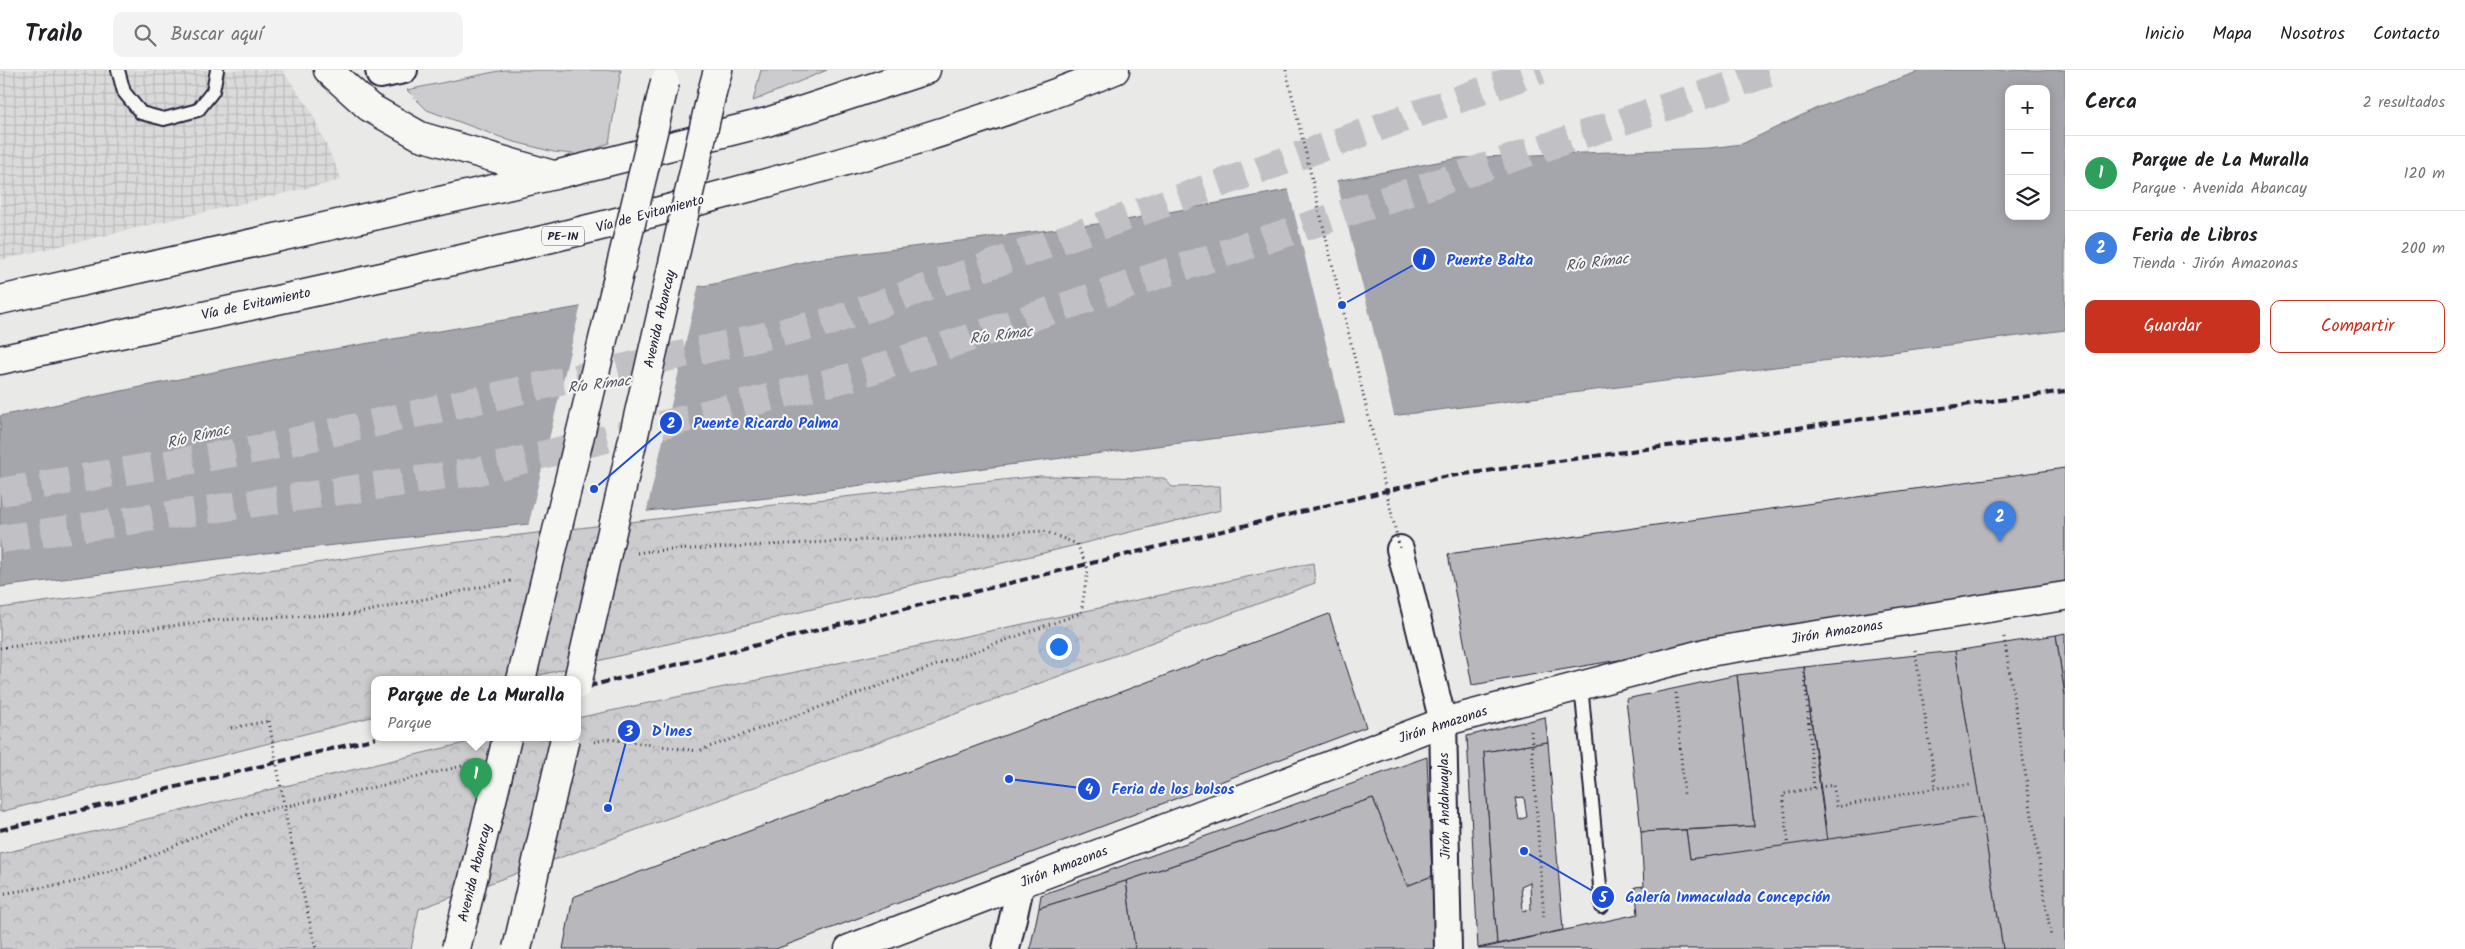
<!DOCTYPE html>
<html lang="es">
<head>
<meta charset="utf-8">
<style>
	body { margin:0; font-family:Kalam,sans-serif; background:#f2f2f2; color:#202124 }
	.controls { position:absolute; right:15px; top:15px; display:grid; overflow:hidden; border-radius:10px; box-shadow:0 2px 12px #0003 }
	.controls button { width:45px; height:45px; display:grid; place-items:center; padding:0; border:0; border-bottom:1px solid #e0e0e0; background:#fff; color:#202124; font:25px sans-serif }
	.you { position:absolute; left:1058px; top:576px; width:18px; height:18px; margin:-12px; border:4px solid #fff; border-radius:50%; background:#1a73e8; box-shadow:0 0 0 8px #1a73e833 }
	.badge { display:grid; place-items:center; width:32px; height:32px; border-radius:50%; background:#c8321e; color:#fff; font-size:16px; font-weight:700 }
	.pin { position:absolute; translate:-50% -41px; filter:drop-shadow(0 1px 2px #0008) }
	.pin::after { content:''; position:absolute; top:26px; width:18px; height:15px; background:inherit; clip-path:polygon(0 0,100% 0,50% 100%) }
	.popup { position:absolute; left:371px; top:606px; width:210px; height:65px; box-sizing:border-box; display:grid; place-content:center; border-radius:10px; background:#fff; filter:drop-shadow(0 1px 4px #0005); font-size:16px; white-space:nowrap; color:#757577 }
	.popup b { font-size:19px; color:#202124 }
	.popup::after { content:''; position:absolute; left:50%; top:100%; margin-left:-10px; border:10px solid transparent; border-top-color:#fff }
	.list { margin:0; padding:0; list-style:none }
	h2 { display:flex; justify-content:space-between; align-items:center; height:65px; margin:0; padding:0 20px; font-size:21px }
	h2 small { font-size:16px; font-weight:400; color:#757577 }
	.list li { display:grid; grid-template-columns:32px 1fr auto; gap:15px; align-items:center; box-sizing:border-box; height:75px; padding:0 20px; border-top:1px solid #e0e0e0 }
	.list b { display:block; font-size:19px; white-space:nowrap }
	.list p { margin:0; font-size:16px; white-space:nowrap; color:#757577 }
	.list em { font-size:16px; font-style:normal; color:#757577 }
	.actions { display:flex; gap:10px; padding:15px 20px }
	.actions a { flex:1; padding:11px 0; border:1px solid #c8321e; border-radius:10px; text-align:center; font-size:18px; color:#c8321e }
	.actions .main { background:#c8321e; color:#fff }
	.icon { flex:none; width:28px; height:28px; fill:none; stroke:currentColor; stroke-width:2; stroke-linecap:round; stroke-linejoin:round }
	.map { position:relative; flex:none; width:2065px; height:879px; overflow:hidden }
	header { display:flex; align-items:center; gap:30px; box-sizing:border-box; height:70px; padding:0 25px; background:#fff; border-bottom:1px solid #e0e0e0 }
	header strong { font-size:24px }
	nav { display:flex; gap:28px; margin-inline-start:auto; font-size:18px }
	.search { width:350px; height:45px; background:#f2f2f2; display:flex; align-items:center; gap:12px; box-sizing:border-box; padding:0 18px; border-radius:10px; color:#757577; font-size:19px }
	main { display:flex }
	aside { flex:1; background:#fff }
	.map>svg:first-child { display:block }
	.industrial { fill:url(#industrial-grid) }
	.grass { fill:#ccccce; stroke:#777784 }
	.park { fill:url(#park-crowns); stroke:#777784 }
	.water { fill:#a5a5ac; stroke:#71717f; fill-rule:evenodd }
	.pier { fill:#e9e9e7 }
	.building { fill:#b8b8bc; stroke:#22223b; fill-rule:evenodd }
	.lines { fill:none; stroke-linecap:round; stroke-linejoin:round }
	.highway-tunnel { stroke:#c1c1c5; stroke-width:28; stroke-dasharray:28 14; stroke-linecap:butt }
	.lane-casing { stroke:#22223b; stroke-width:16 }
	.street-casing { stroke:#22223b; stroke-width:30 }
	.secondary-casing { stroke:#22223b; stroke-width:31 }
	.primary-casing { stroke:#22223b; stroke-width:31 }
	.highway-casing { stroke:#22223b; stroke-width:31 }
	.path { stroke:#22223b; stroke-width:3; stroke-dasharray:1 4; stroke-linecap:butt }
	.lane { stroke:#f6f6f2; stroke-width:12 }
	.street { stroke:#f6f6f2; stroke-width:26 }
	.secondary { stroke:#f6f6f2; stroke-width:28 }
	.primary { stroke:#f6f6f2; stroke-width:28 }
	.highway { stroke:#f6f6f2; stroke-width:28 }
	.rail { stroke:#22223b; stroke-width:4; stroke-dasharray:8 4; stroke-linecap:butt }
	.primary-bridge-casing { stroke:#22223b; stroke-width:31; stroke-linecap:butt }
	.path-bridge { stroke:#22223b; stroke-width:3; stroke-dasharray:1 4; stroke-linecap:butt }
	.primary-bridge { stroke:#f6f6f2; stroke-width:28 }
	.labels { text-anchor:middle; dominant-baseline:central; stroke-width:4; stroke-linejoin:round; paint-order:stroke }
	.shield { fill:#f6f6f2; stroke:#626272; stroke-width:1 }
	.shield-label { font-size:12px; font-weight:bold; fill:#22223b }
	.street-label { font-size:14px; fill:#22223b; stroke:#f6f6f2 }
	.water-label { font-size:15px; font-style:italic; fill:#565668; stroke:#f6f6f2 }
	.leader { fill:none; stroke:#1d4ed8; stroke-width:2 }
	.callout-dot { fill:#1d4ed8; stroke:#f6f6f2; stroke-width:2 }
	.mark-label { font-size:15px; text-anchor:middle; font-weight:bold; fill:#fff }
	.callout-label { font-size:15px; text-anchor:middle; font-weight:bold; fill:#1d4ed8; stroke:#f6f6f2; stroke-width:4; stroke-linejoin:round; paint-order:stroke }
</style>
</head>
<body>
<header>
<strong>Trailo</strong>
<div class="search"><svg class="icon" aria-label="search" viewBox="0 0 24 24"><circle cx="10" cy="10" r="6"/><path d="M15 15l6 6"/></svg>Buscar aquí</div>
<nav><a>Inicio</a><a>Mapa</a><a>Nosotros</a><a>Contacto</a></nav>
</header>
<main>
<div class="map">
<svg width="2065" height="879" viewBox="0 0 2065 879">
	<defs>
		<pattern id="industrial-grid" width="8" height="8" patternUnits="userSpaceOnUse" patternTransform="scale(1.25)"><rect width="8" height="8" fill="#dadada"/><path d="M0 4h8M4 0v8" fill="none" stroke="#bbbbbc"/></pattern>
		<pattern id="park-crowns" width="20" height="18" patternUnits="userSpaceOnUse" patternTransform="scale(1.25)"><rect width="20" height="18" fill="#ccccce"/><path d="M2 6a3 3 0 1 1 6 0M12 15a3 3 0 1 1 6 0" fill="none" stroke="#afafb2"/></pattern>
	</defs>
	<rect width="100%" height="100%" fill="#e9e9e7"/>
	<filter id="ink" filterUnits="userSpaceOnUse"><feTurbulence type="fractalNoise" baseFrequency=".02" numOctaves="2"/><feDisplacementMap in="SourceGraphic" scale="10" xChannelSelector="R" yChannelSelector="G"/><feConvolveMatrix kernelMatrix="1 2 1 2 8 2 1 2 1" color-interpolation-filters="sRGB"/></filter>
	<g filter="url(#ink)">
		<path class="industrial" d="M0,0H282L310,39L342,110L0,190Z"/>
		<g class="grass">
			<path d="M504,0H621L609,73L582,85L554,82L511,71L427,40L407,20Z"/>
			<path d="M761,0H827L753,31Z"/>
		</g>
		<g class="park">
			<path d="M1040,406L1164,408L1172,417L1220,416L1221,440L519,610H375V646L0,742V538L216,508L435,475L834,428Z"/>
			<path d="M1313,493L1315,513L419,839L411,879H0V784L486,668H577V648Z"/>
		</g>
		<path class="water" d="M1923,0H2065V260L945,403L786,426L289,480L0,517V346L282,288L714,214L815,189L1121,151L1459,88L1709,78L1742,74L1817,38ZM2009,19H2046V146H2009Z"/>
		<g class="pier">
			<path d="M1336,108L1395,349L1346,356L1288,117Z"/>
			<path d="M699,214L646,444L528,457L581,235Z"/>
		</g>
		<g class="building">
			<path d="M2065,398V514L1472,615L1448,484Z"/>
			<path d="M1329,544L1366,657L776,879H563L573,827Z"/>
			<path d="M2065,563V626L2056,565Z"/>
			<path d="M2056,565L2065,626V879H2003L1955,581Z"/>
			<path d="M1955,581L1982,747L1828,771L1804,597Z"/>
			<path d="M1804,597L1827,771L1690,789L1686,760L1754,756L1737,605Z"/>
			<path d="M1737,605L1754,756L1641,762L1626,629Z"/>
			<path d="M1545,647L1548,672L1484,682L1497,874L1478,878L1467,666Z"/>
			<path d="M1548,672L1563,860L1497,874L1484,682ZM1524,727L1527,747L1519,750L1515,728ZM1530,812L1531,839L1523,841L1521,816Z"/>
			<path d="M1427,687L1432,806L1407,816L1373,728L1126,811L1039,838L1041,825Z"/>
			<path d="M1373,728L1407,816L1432,806L1435,879H1135L1126,811Z"/>
			<path d="M1982,747L2003,879H1478L1638,844L1635,817L1644,816L1641,762L1686,760L1690,789Z"/>
			<path d="M1126,811L1135,879H1030L1039,838Z"/>
		</g>
		<g class="lines">
			<g class="highway-tunnel">
				<path d="M0,422L263,378L832,251L1541,0"/>
				<path d="M0,469L475,402L851,307L1778,0"/>
			</g>
			<g class="lane-casing">
				<g id="lane">
					<path d="M118,0L124,22L141,43L164,49L198,40L213,21L217,0"/>
					<path d="M1581,615L1602,837"/>
				</g>
			</g>
			<g class="street-casing">
				<g id="street">
					<path d="M379,0L380,5L404,0"/>
					<path d="M1400,479L1443,652L1448,879"/>
					<path d="M1006,879L1021,813"/>
				</g>
			</g>
			<g class="secondary-casing">
				<path id="secondary" d="M849,879L1443,652L1709,582L2065,526"/>
			</g>
			<g class="primary-casing">
				<path id="primary" d="M712,22L718,0"/>
			</g>
			<g class="highway-casing">
				<g id="highway">
					<path d="M328,0L369,37L420,66L553,105"/>
					<path d="M0,230L555,105L767,52L926,0"/>
					<path d="M0,290C236,238 473,191 706,129C844,93 982,54 1115,0"/>
				</g>
			</g>
			<g class="path">
				<path d="M637,483L650,481"/>
				<path d="M2004,567L2051,867"/>
				<path d="M0,578L218,550L354,544L514,510"/>
				<path d="M1915,580L1936,718"/>
				<path d="M1676,623L1684,724"/>
				<path d="M231,658L269,651"/>
				<path d="M1531,661L1544,850"/>
				<path d="M594,672L608,669L698,681"/>
				<path d="M1814,718L1833,715L1837,737L1936,718L1971,715"/>
				<path d="M1788,772L1783,724L1814,718L1804,596"/>
				<path d="M0,824L70,813L127,796L249,744L398,712L470,694"/>
			</g>
			<use href="#lane" class="lane"/>
			<use href="#street" class="street"/>
			<use href="#secondary" class="secondary"/>
			<use href="#primary" class="primary"/>
			<use href="#highway" class="highway"/>
			<g class="rail">
				<path d="M577,619L1443,407L2065,321"/>
				<path d="M0,760L376,668"/>
			</g>
			<g class="primary-bridge-casing">
				<g id="primary-bridge">
					<path d="M521,610L665,12"/>
					<path d="M577,615L712,22"/>
					<path d="M456,879L507,668"/>
					<path d="M517,879L565,668"/>
				</g>
			</g>
			<g class="path-bridge">
				<path d="M1286,0L1400,479"/>
				<path d="M650,481L1044,461L1077,474L1088,499L1081,543L698,681"/>
				<path d="M269,651L289,763L316,879"/>
			</g>
			<use href="#primary-bridge" class="primary-bridge"/>
		</g>
	</g>
	<g class="labels">
		<rect class="shield" x="542" y="156.5" width="42" height="19" rx="4"/>
		<g class="shield-label">
			<text x="563" y="166">PE-1N</text>
		</g>
		<g class="street-label">
			<text transform="translate(650 144) rotate(-15)">Vía de Evitamiento</text>
			<text transform="translate(256 234) rotate(-12)">Vía de Evitamiento</text>
			<text transform="translate(660 249) rotate(-77)">Avenida Abancay</text>
			<text transform="translate(1837 562) rotate(-9)">Jirón Amazonas</text>
			<text transform="translate(1443 655) rotate(-18)">Jirón Amazonas</text>
			<text transform="translate(1445 736) rotate(-91)">Jirón Andahuaylas</text>
			<text transform="translate(1064 797) rotate(-21)">Jirón Amazonas</text>
			<text transform="translate(475 803) rotate(-76)">Avenida Abancay</text>
		</g>
		<g class="water-label">
			<text transform="translate(1597 193) rotate(-7)">Río Rímac</text>
			<text transform="translate(1001 266) rotate(-7)">Río Rímac</text>
			<text transform="translate(599 315) rotate(-7)">Río Rímac</text>
			<text transform="translate(198 367) rotate(-13)">Río Rímac</text>
		</g>
	</g>
	<path class="leader" d="M1342 235L1424 189M594 419L671 353M608 738L629 661M1009 709L1089 719M1524 781L1603 827"/>
	<g class="callout-dot">
		<circle cx="1342" cy="235" r="5"/>
		<circle cx="594" cy="419" r="5"/>
		<circle cx="608" cy="738" r="5"/>
		<circle cx="1009" cy="709" r="5"/>
		<circle cx="1524" cy="781" r="5"/>
		<circle cx="1424" cy="189" r="12"/>
		<circle cx="671" cy="353" r="12"/>
		<circle cx="629" cy="661" r="12"/>
		<circle cx="1089" cy="719" r="12"/>
		<circle cx="1603" cy="827" r="12"/>
	</g>
	<g class="mark-label">
		<text x="1424" y="195">1</text>
		<text x="671" y="358">2</text>
		<text x="629" y="666">3</text>
		<text x="1089" y="724">4</text>
		<text x="1603" y="832">5</text>
	</g>
	<g class="callout-label">
		<text x="1490" y="195">Puente Balta</text>
		<text x="766" y="358">Puente Ricardo Palma</text>
		<text x="672" y="666">D'Ines</text>
		<text x="1173" y="724">Feria de los bolsos</text>
		<text x="1728" y="832">Galería Inmaculada Concepción</text>
	</g>
</svg>
<div class="controls">
<button>+</button>
<button>−</button>
<button><svg class="icon" aria-label="layers" viewBox="0 0 24 24"><path d="M12 4l9 5-9 5-9-5zM3 14l9 5 9-5"/></svg></button>
</div>
<div class="you"></div>
<div class="pin badge" style="left:476px;top:729px;background:#2e9e5b">1</div>
<div class="popup"><b>Parque de La Muralla</b>Parque</div>
<div class="pin badge" style="left:2000px;top:472px;background:#3f7fe0">2</div>
</div>
<aside>
<h2>Cerca<small>2 resultados</small></h2>
<ul class="list">
<li><span class="badge" style="background:#2e9e5b">1</span><div><b>Parque de La Muralla</b><p>Parque · Avenida Abancay</p></div><em>120 m</em></li>
<li><span class="badge" style="background:#3f7fe0">2</span><div><b>Feria de Libros</b><p>Tienda · Jirón Amazonas</p></div><em>200 m</em></li>
</ul>
<div class="actions"><a class="main">Guardar</a><a>Compartir</a></div>
</aside>
</main>
</body>
</html>
